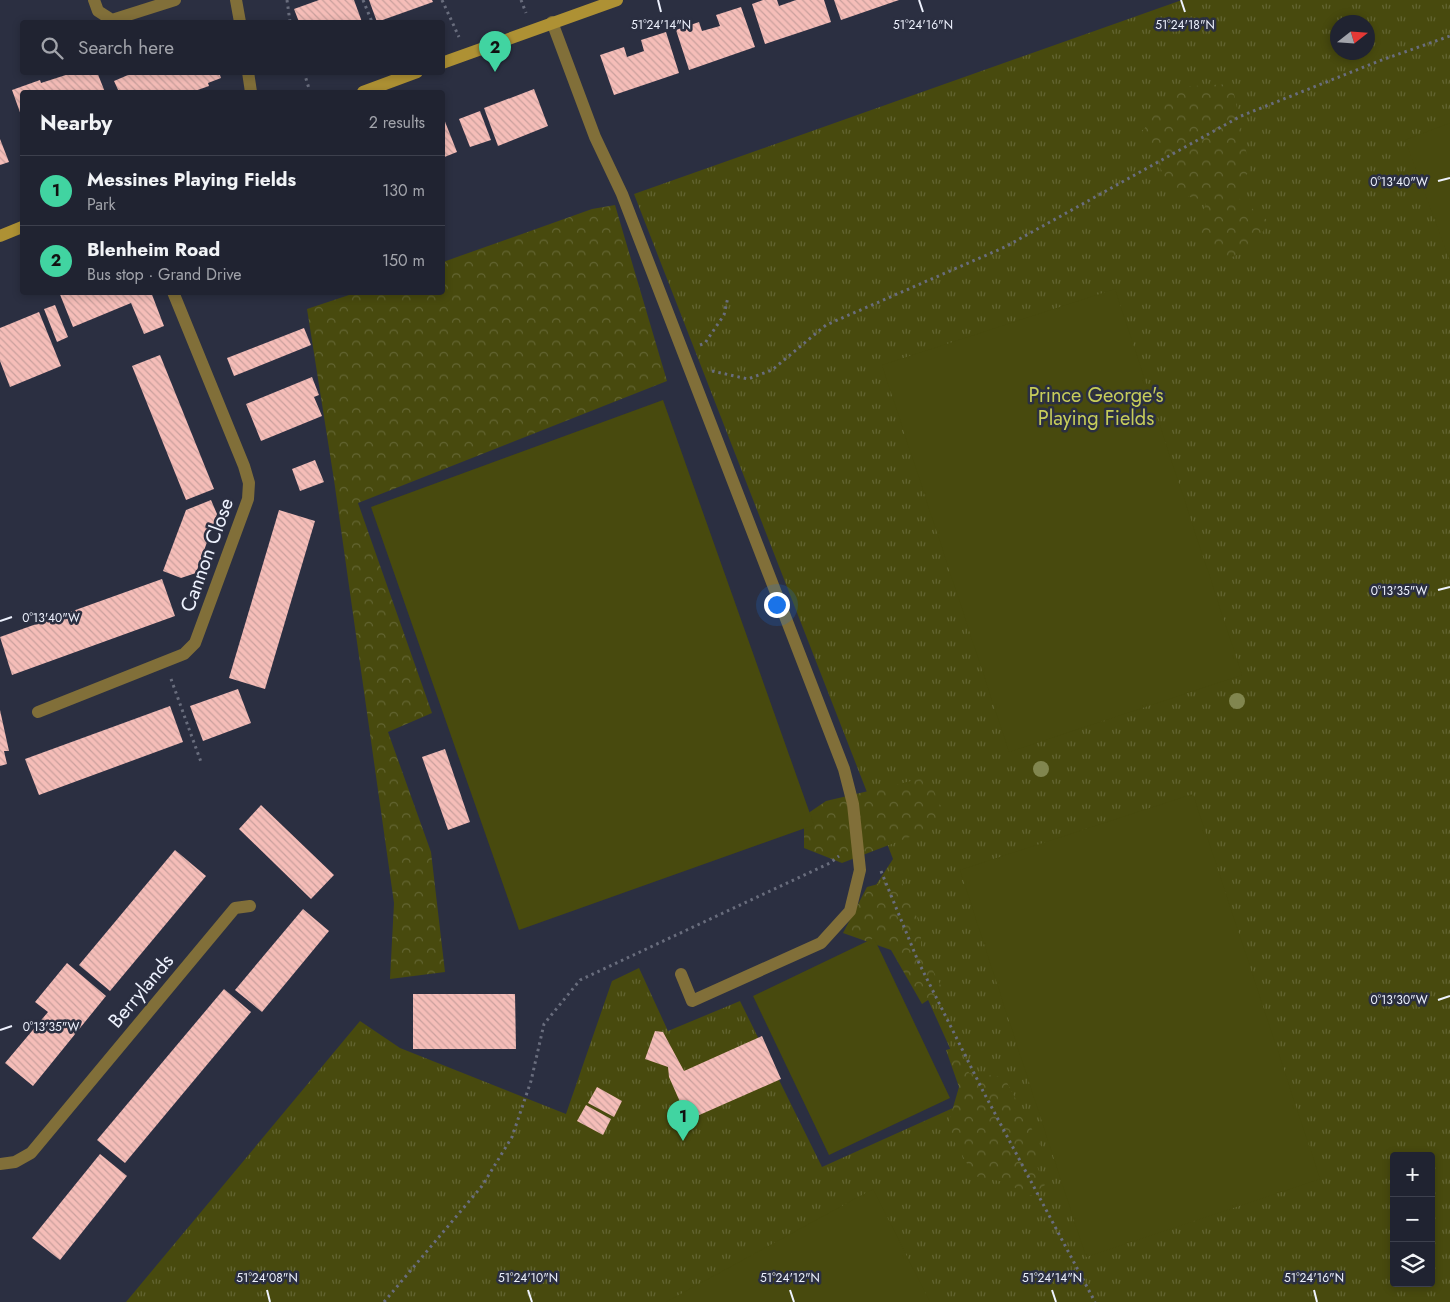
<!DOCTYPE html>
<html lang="en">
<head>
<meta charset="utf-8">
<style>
	body { margin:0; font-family:Jost,sans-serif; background:#2d2f3d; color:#f1f3f6 }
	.controls { position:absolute; right:15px; bottom:15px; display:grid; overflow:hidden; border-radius:5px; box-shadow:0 2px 8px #0003 }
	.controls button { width:45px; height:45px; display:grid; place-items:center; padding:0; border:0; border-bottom:1px solid #3d404d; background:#202331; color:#f1f3f6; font:25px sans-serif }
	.compass { position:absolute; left:1330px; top:15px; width:45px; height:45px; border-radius:50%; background:#202331; box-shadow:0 2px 8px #0003; rotate:73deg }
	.you { position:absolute; left:776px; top:604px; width:18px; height:18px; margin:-12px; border:4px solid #fff; border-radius:50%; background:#1a73e8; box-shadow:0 0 0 8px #1a73e833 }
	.badge { display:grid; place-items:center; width:32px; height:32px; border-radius:50%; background:#41d4a1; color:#111; font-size:16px; font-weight:700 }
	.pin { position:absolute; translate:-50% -41px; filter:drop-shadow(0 1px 2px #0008) }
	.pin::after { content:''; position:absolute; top:26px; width:18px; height:15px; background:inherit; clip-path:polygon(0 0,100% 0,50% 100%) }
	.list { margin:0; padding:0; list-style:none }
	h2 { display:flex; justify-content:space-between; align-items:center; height:65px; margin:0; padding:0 20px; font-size:21px }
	h2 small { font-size:16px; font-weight:400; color:#a2a4ab }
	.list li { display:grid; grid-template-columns:32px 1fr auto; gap:15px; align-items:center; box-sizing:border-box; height:70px; padding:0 20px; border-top:1px solid #3d404d }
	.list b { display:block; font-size:19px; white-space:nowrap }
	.list p { margin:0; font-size:16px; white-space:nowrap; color:#a2a4ab }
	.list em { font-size:16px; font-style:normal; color:#a2a4ab }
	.icon { flex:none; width:28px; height:28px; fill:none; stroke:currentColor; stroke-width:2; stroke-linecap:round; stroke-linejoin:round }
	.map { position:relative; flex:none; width:1450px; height:1302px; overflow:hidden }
	.search { position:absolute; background:#202331; box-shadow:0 2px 8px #0003; left:20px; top:20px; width:425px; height:55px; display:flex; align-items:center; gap:12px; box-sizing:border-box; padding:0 18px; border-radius:5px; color:#a2a4ab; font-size:19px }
	.panel { position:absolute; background:#202331; box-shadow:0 2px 8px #0003; left:20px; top:90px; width:425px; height:205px; border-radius:5px }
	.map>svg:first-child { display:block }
	.grass { fill:url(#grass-tufts); fill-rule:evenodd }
	.forest { fill:url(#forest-crowns) }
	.pitch { fill:#484a0e }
	.building { fill:url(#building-back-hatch) }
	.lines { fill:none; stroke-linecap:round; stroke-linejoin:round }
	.path { stroke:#696d7d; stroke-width:3; stroke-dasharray:2.5 4; stroke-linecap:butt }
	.lane { stroke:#816f39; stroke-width:12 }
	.street { stroke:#816f39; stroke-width:12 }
	.secondary { stroke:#ae9134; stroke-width:12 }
	.tree { fill:#81864f }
	.ticks { fill:none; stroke:#eef2fe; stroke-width:2 }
	.labels { text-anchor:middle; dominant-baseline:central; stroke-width:5; stroke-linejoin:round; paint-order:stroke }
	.park-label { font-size:20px; fill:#c7cd5a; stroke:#2b2f41 }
	.street-label { font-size:20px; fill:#eef2fe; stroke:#2b2f41 }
	.ticks-label { font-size:12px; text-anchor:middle; fill:#eef2fe; stroke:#2b2f41; stroke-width:5; stroke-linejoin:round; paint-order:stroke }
</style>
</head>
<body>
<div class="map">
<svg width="1450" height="1302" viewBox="0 0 1450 1302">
	<defs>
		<pattern id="grass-tufts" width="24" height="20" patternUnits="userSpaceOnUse" patternTransform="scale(1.25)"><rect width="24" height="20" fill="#484a0e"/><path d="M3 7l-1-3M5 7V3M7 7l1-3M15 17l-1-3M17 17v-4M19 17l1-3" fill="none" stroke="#636532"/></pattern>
		<pattern id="forest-crowns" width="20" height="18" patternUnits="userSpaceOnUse" patternTransform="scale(1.25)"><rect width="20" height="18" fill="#484a0e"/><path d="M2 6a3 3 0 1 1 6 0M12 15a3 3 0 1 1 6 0" fill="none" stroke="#636532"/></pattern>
		<pattern id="building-back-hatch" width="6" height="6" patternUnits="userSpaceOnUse" patternTransform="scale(1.25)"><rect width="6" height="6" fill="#f5bdb8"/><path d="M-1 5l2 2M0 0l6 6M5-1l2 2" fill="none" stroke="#caa09d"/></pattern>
	</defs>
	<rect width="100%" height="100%" fill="#2b2f41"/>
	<path class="grass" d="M1182,0H1450V1302H126L360,1021L400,1048L566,1114L612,981L639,968L668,1031L740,1001L822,1167L973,1099L876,885L893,859L634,194ZM1338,22H1368V52H1338ZM1394,1156H1431V1283H1394Z"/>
	<g class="forest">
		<path d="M1232,84L1250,170L1233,194L1267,220L1257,247L1227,259L1196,229L1207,201L1173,193L1142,132L1174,87Z"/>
		<path d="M615,205L667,381L358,503L432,713L388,732L431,852L445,972L390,979L394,903L334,480L307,309L355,293L442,292L443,262L592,209Z"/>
		<path d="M928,777L945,817L915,835L842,863L804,848V816L826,801Z"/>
		<path d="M900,878L921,927V947L943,990L922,1004L891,950L843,933L867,887Z"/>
		<path d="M956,1047L969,1073L1004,1077L1042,1148L1036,1164L1045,1185L1031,1196L1004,1182L974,1176L947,1128L959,1087L946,1050Z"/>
	</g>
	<g class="pitch">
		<path d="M1450,123V261L1405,140Z"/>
		<path d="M1115,289L1242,675L1009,752L882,365Z"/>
		<path d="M663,400L814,825L519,930L371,507Z"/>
		<path d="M1193,794L1320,1179L1086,1257L960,870Z"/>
		<path d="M874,938L950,1098L829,1155L753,996Z"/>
		<path d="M873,1189L930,1302H666Z"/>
	</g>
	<g class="building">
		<path d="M319,0H354L362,22H299L294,9Z"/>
		<path d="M369,0H432L433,2L377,22Z"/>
		<path d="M763,0H777L779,6L796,0H824L831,22L765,44L752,4Z"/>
		<path d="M834,0H899L841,20Z"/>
		<path d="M741,7L755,47L689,70L676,30L699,22L702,31L720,26L716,15Z"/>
		<path d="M666,32L679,73L614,95L600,55L624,47L627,57L644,51L641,40Z"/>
		<path d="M75,72H97L105,92H22V118L12,90L40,80L41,83Z"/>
		<path d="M135,72H219L221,78L208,83L209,86L192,92H119L114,81Z"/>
		<path d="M534,89L548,126L498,146L484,108Z"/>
		<path d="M480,111L491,140L470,147L459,119Z"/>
		<path d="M442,114L457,152L442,158Z"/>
		<path d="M0,139L9,162L0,165Z"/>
		<path d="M59,292H151L164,326L144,334L131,303L73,327Z"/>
		<path d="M55,305L68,337L57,342L44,309Z"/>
		<path d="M39,312L61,366L10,387L0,361V328Z"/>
		<path d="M304,328L311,345L234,376L227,358Z"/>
		<path d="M160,355L214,489L186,500L132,366Z"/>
		<path d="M312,377L319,395L314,397L322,416L261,441L246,404Z"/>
		<path d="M315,460L324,482L300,491L292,469Z"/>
		<path d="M211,500L217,514L196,573L181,578L163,571L186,510Z"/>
		<path d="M279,510L315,521L265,689L229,678Z"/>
		<path d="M162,579L175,616L12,675L0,637Z"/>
		<path d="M238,689L251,723L203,741L190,706Z"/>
		<path d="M170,706L183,742L39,795L25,759Z"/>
		<path d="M0,710L9,751H4L7,764L0,766Z"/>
		<path d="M445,749L470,822L448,830L422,757Z"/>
		<path d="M261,805L334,875L311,899L239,829Z"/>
		<path d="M175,850L206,876L110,991L79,965Z"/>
		<path d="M303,909L329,931L262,1012L235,990Z"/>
		<path d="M67,963L106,996L33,1086L5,1063L48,1012L35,1002Z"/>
		<path d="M224,989L251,1012L125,1163L97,1140Z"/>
		<path d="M413,994H515L516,1049H413Z"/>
		<path d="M655,1031L663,1032L684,1071L762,1036L781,1079L688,1120L669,1077L668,1067L645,1059Z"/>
		<path d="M597,1087L622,1101L614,1117L588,1103Z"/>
		<path d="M586,1105L611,1119L603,1135L577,1121Z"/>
		<path d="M100,1154L127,1176L60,1260L32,1238Z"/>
	</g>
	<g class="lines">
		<g class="path">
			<path d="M287,0L290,22"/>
			<path d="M363,0L372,22"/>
			<path d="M442,0L459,37"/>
			<path d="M521,0L526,13"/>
			<path d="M304,72L310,92"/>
			<path d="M700,345L705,343L724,315L728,297"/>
			<path d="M712,371L748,379L772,370L826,325L1005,247L1241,116L1379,61L1450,36"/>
			<path d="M171,679L201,762"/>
			<path d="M881,871L918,961L983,1091L1095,1302"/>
			<path d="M384,1302L482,1186L512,1137L531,1081L544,1024L580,980L830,863L839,856"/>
		</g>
		<g class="lane">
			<path d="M94,0L98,11L112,20L175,0"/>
			<path d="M552,22L595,137L622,194L844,769L853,804L860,870L850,911L821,943L692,1001L681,974"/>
		</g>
		<g class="street">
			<path d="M236,0L240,22"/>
			<path d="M248,72L251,92"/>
			<path d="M38,712L184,654L195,643L248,499L249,483L244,466L173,292"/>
			<path d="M0,1164L15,1162L31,1153L235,908L250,906"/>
		</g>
		<g class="secondary">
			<path d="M442,63L617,0"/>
			<path d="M363,92L417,72"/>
			<path d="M0,236L22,227"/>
		</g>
	</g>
	<g class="tree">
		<circle cx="1237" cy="701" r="8"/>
		<circle cx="1041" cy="769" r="8"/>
	</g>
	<path class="ticks" d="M658,0L661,12M919,0L923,12M1181,0L1185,12M1438,181L1450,178M1438,590L1450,587M0,621L12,617M1438,1000L1450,996M0,1030L12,1026M267,1290L270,1302M528,1290L532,1302M790,1290L794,1302M1052,1290L1056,1302M1314,1290L1317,1302"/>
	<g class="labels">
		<g class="park-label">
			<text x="1096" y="395">Prince George's<tspan x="1096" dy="23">Playing Fields</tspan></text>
		</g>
		<g class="street-label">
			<text transform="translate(207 555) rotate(-70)">Cannon Close</text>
			<text transform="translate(141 991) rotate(-50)">Berrylands</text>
		</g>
	</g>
	<g class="ticks-label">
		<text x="661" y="29">51°24'14"N</text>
		<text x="923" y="29">51°24'16"N</text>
		<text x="1185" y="29">51°24'18"N</text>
		<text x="1399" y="186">0°13'40"W</text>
		<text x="1399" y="595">0°13'35"W</text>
		<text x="51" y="622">0°13'40"W</text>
		<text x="1399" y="1004">0°13'30"W</text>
		<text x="51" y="1031">0°13'35"W</text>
		<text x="267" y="1282">51°24'08"N</text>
		<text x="528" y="1282">51°24'10"N</text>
		<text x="790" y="1282">51°24'12"N</text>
		<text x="1052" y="1282">51°24'14"N</text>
		<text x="1314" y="1282">51°24'16"N</text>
	</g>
</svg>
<div class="controls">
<button>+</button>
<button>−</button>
<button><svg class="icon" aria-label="layers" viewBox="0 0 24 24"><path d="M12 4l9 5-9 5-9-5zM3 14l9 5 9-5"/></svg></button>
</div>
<svg class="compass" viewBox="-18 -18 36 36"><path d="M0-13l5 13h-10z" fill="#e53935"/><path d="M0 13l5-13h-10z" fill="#a2a4ab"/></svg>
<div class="you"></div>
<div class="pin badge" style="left:683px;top:1141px">1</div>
<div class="pin badge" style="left:495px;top:72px">2</div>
<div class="search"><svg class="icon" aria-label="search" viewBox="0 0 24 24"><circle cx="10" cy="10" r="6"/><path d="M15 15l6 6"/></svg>Search here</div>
<section class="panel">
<h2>Nearby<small>2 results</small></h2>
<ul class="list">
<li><span class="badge">1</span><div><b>Messines Playing Fields</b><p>Park</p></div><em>130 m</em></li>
<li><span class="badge">2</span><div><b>Blenheim Road</b><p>Bus stop · Grand Drive</p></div><em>150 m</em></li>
</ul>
</section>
</div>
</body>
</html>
